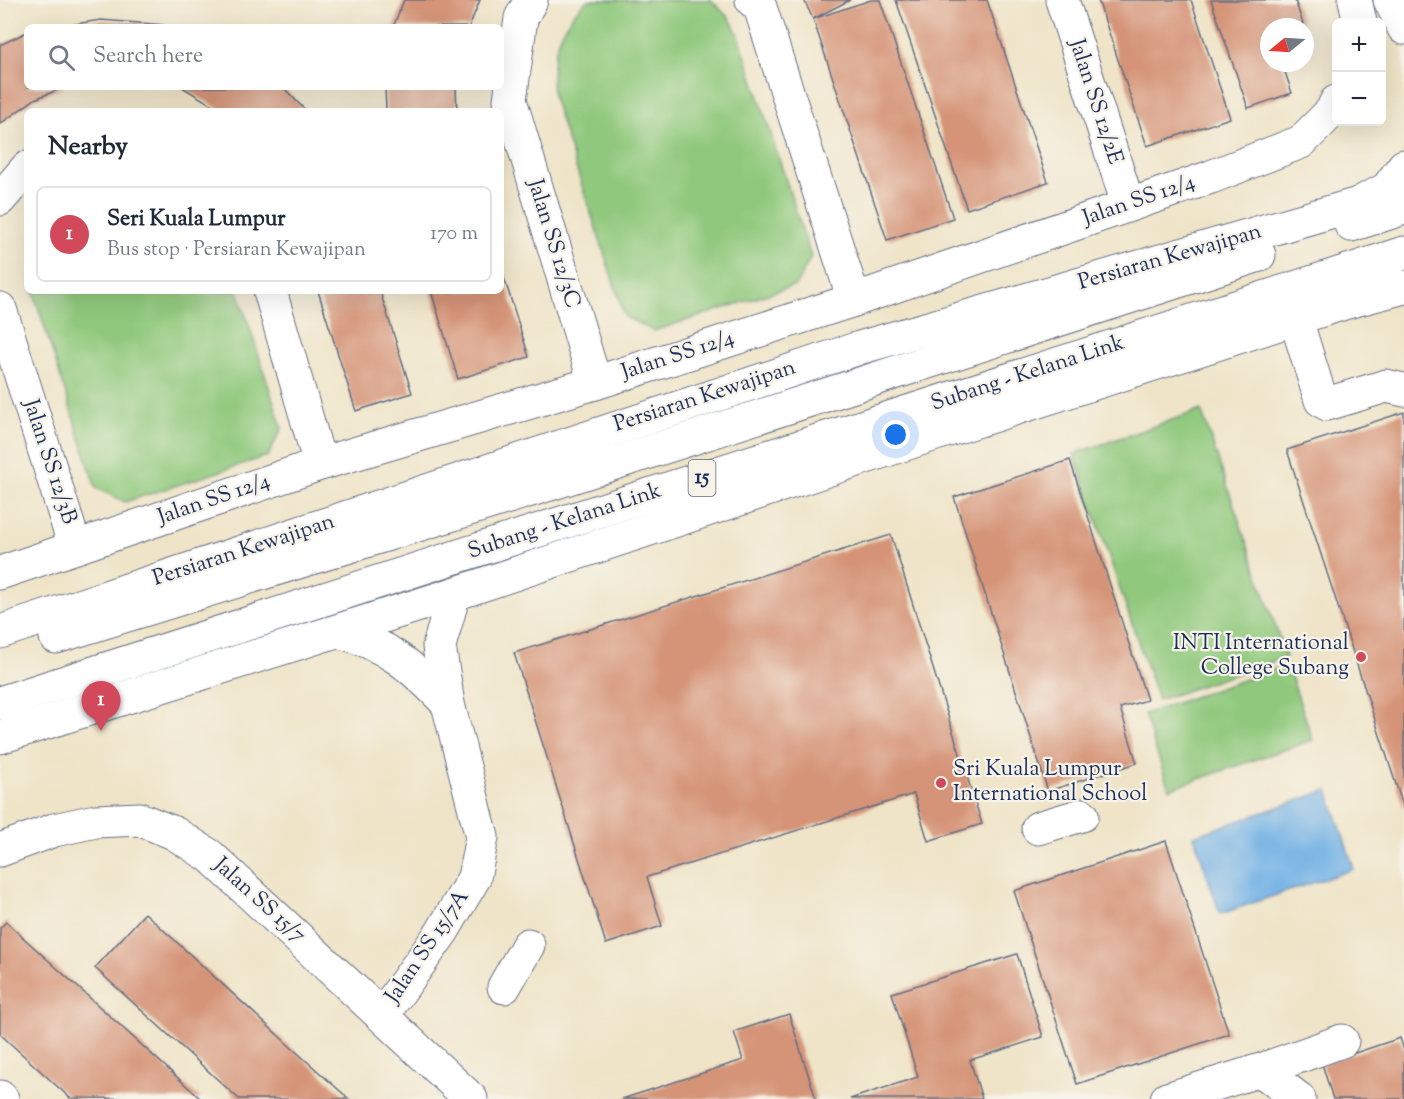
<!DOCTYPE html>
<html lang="en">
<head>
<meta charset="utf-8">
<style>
	body { margin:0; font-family:"Sorts Mill Goudy",serif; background:#f2f2f3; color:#1f2937 }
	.controls { position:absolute; right:18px; top:18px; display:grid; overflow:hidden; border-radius:9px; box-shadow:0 6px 24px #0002 }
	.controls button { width:54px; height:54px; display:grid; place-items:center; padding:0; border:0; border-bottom:2px solid #e0e1e3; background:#fff; color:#1f2937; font:30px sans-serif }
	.compass { position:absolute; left:1260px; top:18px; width:54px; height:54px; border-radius:50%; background:#fff; box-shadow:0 6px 24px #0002; rotate:252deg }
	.you { position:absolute; left:896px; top:435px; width:21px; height:21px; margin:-15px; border:4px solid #fff; border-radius:50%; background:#1a73e8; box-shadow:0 0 0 9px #1a73e833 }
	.badge { display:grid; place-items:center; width:39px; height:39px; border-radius:50%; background:#d1495b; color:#fff; font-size:20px; font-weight:700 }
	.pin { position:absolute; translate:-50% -50px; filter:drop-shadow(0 2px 3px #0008) }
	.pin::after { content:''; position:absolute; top:32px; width:21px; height:18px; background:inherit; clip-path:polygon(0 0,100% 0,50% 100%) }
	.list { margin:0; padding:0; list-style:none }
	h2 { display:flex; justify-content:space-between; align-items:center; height:78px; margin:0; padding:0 24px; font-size:26px }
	h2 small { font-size:20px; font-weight:400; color:#747a83 }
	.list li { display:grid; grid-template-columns:39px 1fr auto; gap:18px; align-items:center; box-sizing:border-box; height:96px; margin:0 12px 12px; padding:0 12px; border:2px solid #e0e1e3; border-radius:9px }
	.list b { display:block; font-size:22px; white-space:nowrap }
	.list p { margin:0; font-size:20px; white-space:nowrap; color:#747a83 }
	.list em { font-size:20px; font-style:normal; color:#747a83 }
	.icon { flex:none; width:33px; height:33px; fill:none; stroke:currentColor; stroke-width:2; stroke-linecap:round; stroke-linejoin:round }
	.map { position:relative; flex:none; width:1404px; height:1099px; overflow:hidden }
	.search { position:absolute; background:#fff; box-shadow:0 6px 24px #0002; left:24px; top:24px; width:480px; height:66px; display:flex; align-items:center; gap:15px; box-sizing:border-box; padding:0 21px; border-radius:9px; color:#747a83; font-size:22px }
	.panel { position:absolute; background:#fff; box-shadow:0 6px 24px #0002; left:24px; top:108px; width:480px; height:186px; border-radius:9px }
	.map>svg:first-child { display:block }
	.green { fill:#90c97d; stroke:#567c6e; stroke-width:1.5 }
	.water { fill:#71b1e5; stroke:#4670a2; stroke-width:1.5 }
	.building { fill:#d59478 }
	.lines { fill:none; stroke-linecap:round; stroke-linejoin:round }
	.minor-casing { stroke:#656e83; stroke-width:35 }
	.major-casing { stroke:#656e83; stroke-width:35 }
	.highway-casing { stroke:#656e83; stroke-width:35 }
	.minor { stroke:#fff; stroke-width:33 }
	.major { stroke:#fff; stroke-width:33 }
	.highway { stroke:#fff; stroke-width:33 }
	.poi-dot { fill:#d1495b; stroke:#f7f3e8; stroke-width:2 }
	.labels { text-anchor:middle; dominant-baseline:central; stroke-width:4.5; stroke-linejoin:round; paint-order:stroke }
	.shield { fill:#f7f3e8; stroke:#5d6a87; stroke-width:1.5 }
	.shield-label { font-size:21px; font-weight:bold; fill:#1b2f5e }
	.street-label { font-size:22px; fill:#1b2f5e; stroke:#f7f3e8 }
	.poi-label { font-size:22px; fill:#1b2f5e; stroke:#f7f3e8; text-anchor:end }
</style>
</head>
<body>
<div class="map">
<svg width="1404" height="1099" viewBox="0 0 1404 1099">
	<rect width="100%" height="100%" fill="#f7f3e8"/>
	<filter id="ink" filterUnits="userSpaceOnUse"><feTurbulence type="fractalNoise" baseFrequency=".0167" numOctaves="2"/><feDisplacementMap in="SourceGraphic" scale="12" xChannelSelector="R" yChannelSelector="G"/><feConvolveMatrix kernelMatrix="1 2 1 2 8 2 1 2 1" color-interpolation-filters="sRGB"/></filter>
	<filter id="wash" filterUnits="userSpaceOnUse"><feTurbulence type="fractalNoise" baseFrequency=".008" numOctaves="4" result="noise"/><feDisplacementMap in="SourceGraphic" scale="24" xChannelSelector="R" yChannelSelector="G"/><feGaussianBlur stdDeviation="1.35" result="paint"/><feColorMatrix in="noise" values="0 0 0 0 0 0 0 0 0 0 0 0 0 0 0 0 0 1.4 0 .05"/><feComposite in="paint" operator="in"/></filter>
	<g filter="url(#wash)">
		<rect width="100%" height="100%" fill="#efe4c8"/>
		<g class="green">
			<path d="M588,0H711L730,19L739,36L811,257L796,285L654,331L625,317L553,97C549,60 558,24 588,0Z"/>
			<path d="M33,291H238L282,428L268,456L125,502L96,488Z"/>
			<path d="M1201,410L1286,657L1158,700L1074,454Z"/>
			<path d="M1287,665L1313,740L1169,789L1144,714Z"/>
		</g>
		<path class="water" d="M1328,790L1354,869L1220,914L1194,836Z"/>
		<g id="blocks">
			<g class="building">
				<path d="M404,0H480L469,27H393Z"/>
				<path d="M804,0H850L813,19Z"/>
				<path d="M871,0H880L953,218L887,240L813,19Z"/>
				<path d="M896,0H987L1048,182L967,209Z"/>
				<path d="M1098,0H1191L1230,118L1147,146Z"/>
				<path d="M1211,0H1295L1303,24L1293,27H1269V63H1282L1292,93L1248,108Z"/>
				<path d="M101,20L164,25V27H55Z"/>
				<path d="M27,32V87H65L35,99L0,124V45Z"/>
				<path d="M182,87H283L306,111H222Z"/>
				<path d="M385,87H456L457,111H386Z"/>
				<path d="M502,271L529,357L458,379L431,291H501Z"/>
				<path d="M318,291H380L412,393L356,411Z"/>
				<path d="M1404,412V809L1287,450Z"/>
				<path d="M1070,460L1147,700L1120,708L1137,763L1048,791L954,497Z"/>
				<path d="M891,535L982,824L928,841L914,794L647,877L662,926L606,944L514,653Z"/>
				<path d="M1166,841L1229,1034L1077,1084L1014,891Z"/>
				<path d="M145,913L292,1048L349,1099H239L95,968Z"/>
				<path d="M6,922L80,989L201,1099L70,1098L0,1034V928Z"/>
				<path d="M1017,954L1043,1037L970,1060L982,1099H850L918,1077L892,993Z"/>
				<path d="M789,1014L816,1099H622L743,1060L734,1032Z"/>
				<path d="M1400,1038L1404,1050V1099H1333L1322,1064Z"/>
			</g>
		</g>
	</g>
	<g filter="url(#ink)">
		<use href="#blocks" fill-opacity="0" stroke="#656e83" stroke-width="1.5"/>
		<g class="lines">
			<g class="minor-casing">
				<g id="minor">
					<path d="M531,0L521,18L510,100L595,383"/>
					<path d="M752,0L760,7L854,300"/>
					<path d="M1062,0L1128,204"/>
					<path d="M1355,0L1360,22"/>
					<path d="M0,199L27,168"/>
					<path d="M270,291L320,464"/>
					<path d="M0,309L75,547"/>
					<path d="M1296,320L1321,400L1327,404L1386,386L1404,390"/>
					<path d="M0,573L320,464L595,383L854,300L1211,177L1301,142L1332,111L1336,102"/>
					<path d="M338,631C387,644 414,668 448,704"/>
					<path d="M1038,828L1082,815"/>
					<path d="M0,850L54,830L96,821L139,819L174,833L210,856L471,1099"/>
					<path d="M504,987L528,945"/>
					<path d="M383,1014L442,932L474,878L482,837L448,704L439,646L454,594"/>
					<path d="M1261,1070L1299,1099"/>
					<path d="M0,1097L2,1099"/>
					<path d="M1167,1099L1261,1070L1342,1041"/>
				</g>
			</g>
			<g class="major-casing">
				<g id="major">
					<path d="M1351,225L1404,208"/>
					<path d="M0,632L859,348L1358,204L1387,189L1404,166"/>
					<path d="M56,637L553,483L1259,255"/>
					<path d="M0,703L1404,253"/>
					<path d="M0,737L454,594L920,439L1347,302L1404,287"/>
				</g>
			</g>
			<g class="highway-casing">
				<path id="highway" d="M1390,0L1404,28"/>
			</g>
			<use href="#minor" class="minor"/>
			<use href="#major" class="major"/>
			<use href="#highway" class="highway"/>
		</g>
	</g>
	<g class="poi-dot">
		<circle cx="1361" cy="657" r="6"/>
		<circle cx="941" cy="783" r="6"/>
	</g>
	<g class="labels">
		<rect class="shield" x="688.5" y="460" width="27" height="36" rx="4.5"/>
		<g class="shield-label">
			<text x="702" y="478">15</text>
		</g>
		<g class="street-label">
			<text transform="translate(1095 102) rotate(72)">Jalan SS 12/2E</text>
			<text transform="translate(1139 201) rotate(-19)">Jalan SS 12/4</text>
			<text transform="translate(553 244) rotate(73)">Jalan SS 12/3C</text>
			<text transform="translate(1170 258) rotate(-16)">Persiaran Kewajipan</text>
			<text transform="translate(678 356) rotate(-18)">Jalan SS 12/4</text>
			<text transform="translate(1028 374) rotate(-18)">Subang - Kelana Link</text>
			<text transform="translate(705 397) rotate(-18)">Persiaran Kewajipan</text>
			<text transform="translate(49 462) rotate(72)">Jalan SS 12/3B</text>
			<text transform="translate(214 500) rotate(-19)">Jalan SS 12/4</text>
			<text transform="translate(565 522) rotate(-18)">Subang - Kelana Link</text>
			<text transform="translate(244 551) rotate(-18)">Persiaran Kewajipan</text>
			<text transform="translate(259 901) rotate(42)">Jalan SS 15/7</text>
			<text transform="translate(428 947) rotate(-56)">Jalan SS 15/7A</text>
		</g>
		<g class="poi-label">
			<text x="1349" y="644">INTI International<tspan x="1349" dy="25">College Subang</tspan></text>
			<text x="953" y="770" text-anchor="start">Sri Kuala Lumpur<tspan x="953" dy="25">International School</tspan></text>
		</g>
	</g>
</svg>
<div class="controls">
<button>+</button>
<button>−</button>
</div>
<svg class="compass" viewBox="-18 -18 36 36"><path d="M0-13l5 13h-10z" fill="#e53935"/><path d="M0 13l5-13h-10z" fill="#747a83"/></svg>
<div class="you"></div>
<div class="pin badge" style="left:101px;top:731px">1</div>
<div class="search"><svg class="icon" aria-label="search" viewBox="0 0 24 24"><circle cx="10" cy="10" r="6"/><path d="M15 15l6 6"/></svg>Search here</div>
<section class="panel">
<h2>Nearby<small></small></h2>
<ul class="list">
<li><span class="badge">1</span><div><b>Seri Kuala Lumpur</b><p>Bus stop · Persiaran Kewajipan</p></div><em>170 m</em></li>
</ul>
</section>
</div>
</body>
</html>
